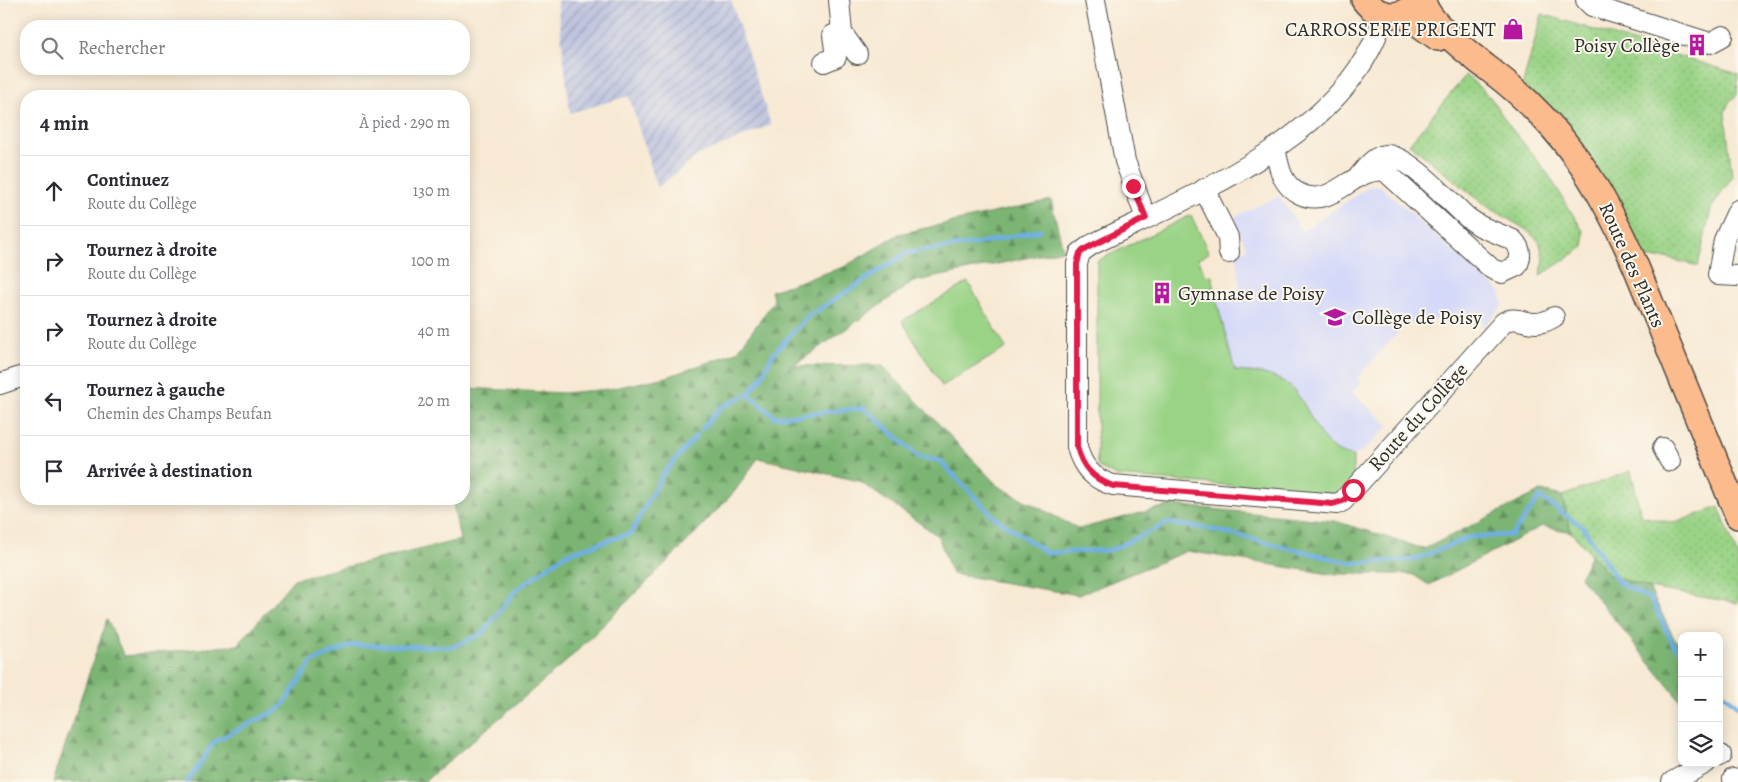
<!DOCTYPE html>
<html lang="fr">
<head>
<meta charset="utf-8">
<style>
	body { margin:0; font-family:Alegreya,serif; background:#f2f2f3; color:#2b2b33 }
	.controls { position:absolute; right:15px; bottom:15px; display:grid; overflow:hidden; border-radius:10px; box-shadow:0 2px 12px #0003 }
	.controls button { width:45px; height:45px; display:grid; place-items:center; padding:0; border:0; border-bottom:1px solid #e1e1e2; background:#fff; color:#2b2b33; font:25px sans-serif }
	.stop { position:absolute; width:15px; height:15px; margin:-11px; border:4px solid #e11d48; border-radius:50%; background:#fff }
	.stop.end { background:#e11d48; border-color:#fff; box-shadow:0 1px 5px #0008 }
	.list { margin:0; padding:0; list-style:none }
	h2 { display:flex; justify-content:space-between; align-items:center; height:65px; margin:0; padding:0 20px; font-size:21px }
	h2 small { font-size:16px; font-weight:400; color:#7c7c81 }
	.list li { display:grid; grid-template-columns:32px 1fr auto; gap:15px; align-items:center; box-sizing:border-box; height:70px; padding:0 20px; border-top:1px solid #e1e1e2 }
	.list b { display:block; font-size:19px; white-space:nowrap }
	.list p { margin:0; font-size:16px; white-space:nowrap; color:#7c7c81 }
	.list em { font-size:16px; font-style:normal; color:#7c7c81 }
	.icon { flex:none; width:28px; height:28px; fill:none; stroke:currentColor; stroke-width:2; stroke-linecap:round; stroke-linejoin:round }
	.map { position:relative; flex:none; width:1738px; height:782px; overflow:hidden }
	.search { position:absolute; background:#fff; box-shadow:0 2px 12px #0003; left:20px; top:20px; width:450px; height:55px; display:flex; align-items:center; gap:12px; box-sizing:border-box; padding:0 18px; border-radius:20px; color:#7c7c81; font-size:19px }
	.panel { position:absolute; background:#fff; box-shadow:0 2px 12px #0003; left:20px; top:90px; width:450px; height:415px; border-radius:20px }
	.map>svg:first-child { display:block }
	.built { fill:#d4d8f9 }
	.industrial { fill:url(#industrial-furrows) }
	.green { fill:url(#green-dots); stroke:#627f58 }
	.forest { fill:url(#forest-firs); stroke:#53704f }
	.pitch { fill:#9ad386; stroke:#627f58 }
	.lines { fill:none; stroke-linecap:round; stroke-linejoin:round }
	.stream { stroke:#6eafe2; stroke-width:4.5 }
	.minor-casing { stroke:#4a4844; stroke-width:22 }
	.major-casing { stroke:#4a4844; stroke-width:28 }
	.minor { stroke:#fff; stroke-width:20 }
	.major { stroke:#fbbb8c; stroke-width:25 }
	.route { stroke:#e11d48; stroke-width:6 }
	.labels { text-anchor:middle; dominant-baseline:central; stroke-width:4; stroke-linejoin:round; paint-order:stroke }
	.poi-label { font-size:20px; fill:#2b2b2b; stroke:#fbf7ec; text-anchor:end }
	.street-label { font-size:20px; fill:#2b2b2b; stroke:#fbf7ec }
</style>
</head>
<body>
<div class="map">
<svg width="1738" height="782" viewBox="0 0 1738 782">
	<defs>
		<pattern id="industrial-furrows" width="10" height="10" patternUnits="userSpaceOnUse" patternTransform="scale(1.25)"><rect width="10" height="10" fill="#bdc3de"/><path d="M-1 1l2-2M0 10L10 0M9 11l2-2" fill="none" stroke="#9a9fb4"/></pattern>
		<pattern id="green-dots" width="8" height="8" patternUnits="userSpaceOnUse" patternTransform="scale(1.25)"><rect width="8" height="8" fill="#9ad386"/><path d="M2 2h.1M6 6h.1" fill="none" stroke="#85b574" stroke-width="1.8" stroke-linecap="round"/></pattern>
		<pattern id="forest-firs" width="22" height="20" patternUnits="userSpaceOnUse" patternTransform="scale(1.25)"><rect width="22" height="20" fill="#7bb573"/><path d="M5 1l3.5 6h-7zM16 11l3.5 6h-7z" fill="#65935f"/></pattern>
	</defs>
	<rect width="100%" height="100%" fill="#fbf7ec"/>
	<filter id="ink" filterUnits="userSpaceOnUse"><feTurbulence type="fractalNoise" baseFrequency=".02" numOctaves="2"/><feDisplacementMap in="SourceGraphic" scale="10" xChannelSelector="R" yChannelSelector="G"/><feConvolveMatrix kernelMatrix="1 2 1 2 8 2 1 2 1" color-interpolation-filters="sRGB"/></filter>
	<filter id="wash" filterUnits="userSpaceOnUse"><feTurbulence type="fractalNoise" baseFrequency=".0096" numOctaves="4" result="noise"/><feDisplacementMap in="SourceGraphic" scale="20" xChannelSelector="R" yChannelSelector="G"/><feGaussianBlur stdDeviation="1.12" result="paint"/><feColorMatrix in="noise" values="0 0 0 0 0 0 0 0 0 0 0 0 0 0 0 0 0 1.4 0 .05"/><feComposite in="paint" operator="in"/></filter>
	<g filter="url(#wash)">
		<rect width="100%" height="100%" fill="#f7e9d3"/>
		<path class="built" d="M1370,186H1380L1500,292L1503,305L1483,328L1479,311L1405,325L1357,378L1361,382L1352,392L1389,426L1363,451L1353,456L1340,453L1322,438L1301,399L1289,385L1267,375L1235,371L1215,295L1240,291L1237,255L1247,249L1234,217L1279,196L1302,231Z"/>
		<path class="industrial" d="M557,0H731L771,125L697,156L657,188L629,96L570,113Z"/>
		<g class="green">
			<path d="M1542,14L1738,74L1737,95L1729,102L1725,112L1732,177L1711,209L1698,266L1666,258H1645L1523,83Z"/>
			<path d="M1466,75L1490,97L1508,124L1548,174L1583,231L1584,247L1540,276L1544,260L1539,241L1525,229L1485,205L1409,144Z"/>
			<path d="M1631,471L1641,516L1674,523L1719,507L1738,557V603L1649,588L1609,575L1571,532L1562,496Z"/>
		</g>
		<g class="forest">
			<path d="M1051,200L1063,250L913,282L793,366L882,365L998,486L1079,529L1171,505L1335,521L1424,549L1541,491L1562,496L1571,532L1542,526L1429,585L1412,574H1329L1187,551L1079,595L952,574L938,536L859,481L758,458L735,491L683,546L568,660L424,782H53L107,619L124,656L238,645L294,579L460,540L452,499H464V388L563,393L609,389L667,377L737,352L774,301L771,291L844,267L899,234Z"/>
			<path d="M1591,554L1609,575L1649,588L1675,640L1682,646V703L1580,577Z"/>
		</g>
		<g class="pitch">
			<path d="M1191,215L1209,253L1198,259L1207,277L1212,275L1215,295L1235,371C1252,372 1269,373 1284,382C1314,400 1312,452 1353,456V480L1335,494L1116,476L1097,466V261Z"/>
			<path d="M968,282L1006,348L942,386L902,321Z"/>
		</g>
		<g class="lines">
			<g class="stream">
				<path d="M748,394L775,417L864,408L919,457L940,461L994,517L1047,553L1111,550L1168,523L1210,529L1351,563L1414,560L1470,537L1512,535L1540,497L1583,527L1619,583L1651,599L1673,644L1682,652"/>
				<path d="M702,429L720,408L748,394L761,378L773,354L807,317L907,253L982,243L1040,230"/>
				<path d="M1719,689L1738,707"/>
				<path d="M187,782L215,741L281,708L312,662L352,645L453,647L483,633L516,590L566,554L631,533L663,474L697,435"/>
			</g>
		</g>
	</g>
	<g filter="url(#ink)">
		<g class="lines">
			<g class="minor-casing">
				<g id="minor">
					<path d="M839,0L842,33"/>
					<path d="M1095,0L1125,161L1146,218"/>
					<path d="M1586,0L1592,6L1710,43L1723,36"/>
					<path d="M1384,14C1351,135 1192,195 1091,245L1080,253L1077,264V447C1082,467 1093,479 1113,485L1337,504L1343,501L1504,322C1520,313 1530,332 1554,317"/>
					<path d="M824,62L836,57L833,35L842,33L857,54"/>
					<path d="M1275,148C1279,167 1281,185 1300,194C1333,210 1353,166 1385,171L1492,269L1502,273L1517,266C1522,256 1521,248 1513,240L1480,226L1468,218C1452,204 1406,153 1386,155C1374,156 1367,167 1359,176"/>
					<path d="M1204,189L1228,237L1229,253"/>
					<path d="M1738,210L1724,240L1718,275L1738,276"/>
					<path d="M0,384L26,375"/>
					<path d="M1663,448L1670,461"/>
					<path d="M1719,756L1721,755"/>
					<path d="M1733,779L1734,782"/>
					<path d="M1672,782L1706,763"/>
				</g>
			</g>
			<g class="major-casing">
				<g id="major">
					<path d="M1364,0C1377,17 1398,20 1414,6"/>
					<path d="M1423,0C1426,21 1473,57 1490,70C1562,124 1601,186 1636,267L1738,516"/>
					<path d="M1400,14L1413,20L1438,38"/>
				</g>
			</g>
			<use href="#minor" class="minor"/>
			<use href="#major" class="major"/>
		</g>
	</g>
	<g class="lines" filter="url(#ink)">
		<path class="route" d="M1133,186L1146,218L1087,248L1080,253L1077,264V447C1082,467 1093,479 1113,486L1333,504L1343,501L1353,490"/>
	</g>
	<defs>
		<g id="shop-bare" transform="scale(1.725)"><path d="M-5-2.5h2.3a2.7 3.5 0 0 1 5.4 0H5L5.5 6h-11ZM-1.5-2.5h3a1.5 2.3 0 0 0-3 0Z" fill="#b5179e" stroke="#fbf7ec" stroke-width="2.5" paint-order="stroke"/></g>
		<g id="building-bare" transform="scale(1.725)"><path d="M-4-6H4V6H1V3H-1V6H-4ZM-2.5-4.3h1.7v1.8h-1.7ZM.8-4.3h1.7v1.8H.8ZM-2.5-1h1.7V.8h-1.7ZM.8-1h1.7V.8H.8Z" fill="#b5179e" stroke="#fbf7ec" stroke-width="2.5" paint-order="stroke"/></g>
		<g id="school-bare" transform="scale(1.725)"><path d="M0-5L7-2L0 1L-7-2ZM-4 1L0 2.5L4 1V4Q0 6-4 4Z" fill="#b5179e" stroke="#fbf7ec" stroke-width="2.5" paint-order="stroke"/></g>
	</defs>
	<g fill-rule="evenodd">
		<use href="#shop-bare" x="1513" y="29"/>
		<use href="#building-bare" x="1697" y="45"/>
		<use href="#building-bare" x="1162" y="293"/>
		<use href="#school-bare" x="1335" y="317"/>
	</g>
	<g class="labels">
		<g class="poi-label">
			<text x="1496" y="29">CARROSSERIE PRIGENT</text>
			<text x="1680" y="45">Poisy Collège</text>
			<text x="1178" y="293" text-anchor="start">Gymnase de Poisy</text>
			<text x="1352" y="317" text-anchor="start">Collège de Poisy</text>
		</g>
		<g class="street-label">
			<text transform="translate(1632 265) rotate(66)">Route des Plants</text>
			<text transform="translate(1418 417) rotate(-48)">Route du Collège</text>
		</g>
	</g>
</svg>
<div class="controls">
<button>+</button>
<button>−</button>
<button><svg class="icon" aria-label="layers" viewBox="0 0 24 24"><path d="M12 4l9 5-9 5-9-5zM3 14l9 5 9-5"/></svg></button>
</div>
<div class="stop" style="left:1353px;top:490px"></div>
<div class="stop end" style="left:1133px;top:186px"></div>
<div class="search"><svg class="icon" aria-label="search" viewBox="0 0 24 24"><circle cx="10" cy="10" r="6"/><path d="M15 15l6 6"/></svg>Rechercher</div>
<section class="panel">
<h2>4 min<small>À pied · 290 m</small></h2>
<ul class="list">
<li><svg class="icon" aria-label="ahead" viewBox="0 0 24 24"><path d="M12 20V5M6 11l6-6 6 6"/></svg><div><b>Continuez</b><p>Route du Collège</p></div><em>130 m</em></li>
<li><svg class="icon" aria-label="right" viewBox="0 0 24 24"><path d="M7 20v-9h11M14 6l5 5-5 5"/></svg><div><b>Tournez à droite</b><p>Route du Collège</p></div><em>100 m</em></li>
<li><svg class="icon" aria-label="right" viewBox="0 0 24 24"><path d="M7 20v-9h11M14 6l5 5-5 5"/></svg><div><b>Tournez à droite</b><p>Route du Collège</p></div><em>40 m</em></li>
<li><svg class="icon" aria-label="left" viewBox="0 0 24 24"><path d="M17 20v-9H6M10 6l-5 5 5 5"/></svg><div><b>Tournez à gauche</b><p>Chemin des Champs Beufan</p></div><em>20 m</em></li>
<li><svg class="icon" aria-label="arrive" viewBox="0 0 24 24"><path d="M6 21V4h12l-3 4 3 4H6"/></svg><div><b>Arrivée à destination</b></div></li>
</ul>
</section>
</div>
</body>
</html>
